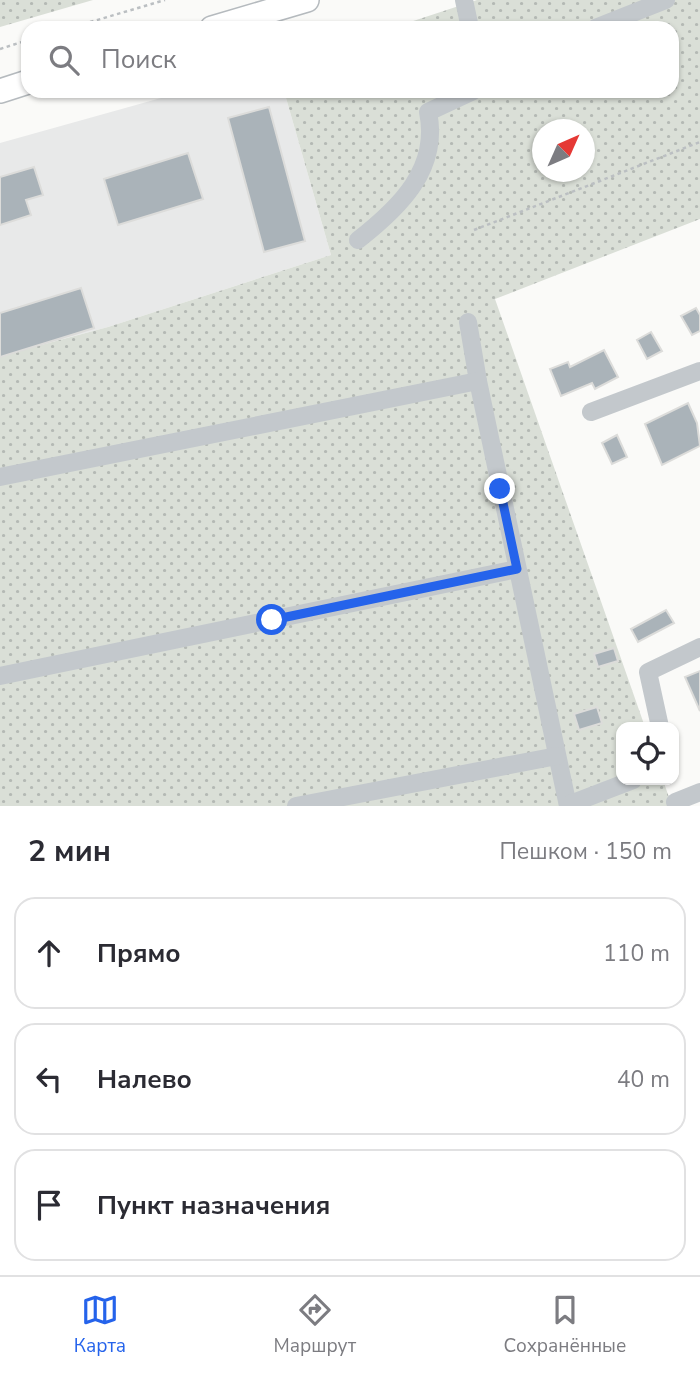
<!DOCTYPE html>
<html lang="ru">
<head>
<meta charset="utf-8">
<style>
	body { margin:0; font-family:"Nunito Sans",sans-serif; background:#f7f7f7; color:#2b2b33 }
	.controls { position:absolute; right:21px; bottom:21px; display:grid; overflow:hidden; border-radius:14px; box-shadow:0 2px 5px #0004 }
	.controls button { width:63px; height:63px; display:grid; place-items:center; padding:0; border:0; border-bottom:2px solid #e1e1e2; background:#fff; color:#2b2b33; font:35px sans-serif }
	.compass { position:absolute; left:532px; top:119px; width:63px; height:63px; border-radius:50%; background:#fff; box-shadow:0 2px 5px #0004; rotate:45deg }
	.stop { position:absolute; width:21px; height:21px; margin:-16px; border:5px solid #2563eb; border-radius:50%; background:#fff }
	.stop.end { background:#2563eb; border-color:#fff; box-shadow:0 2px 7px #0008 }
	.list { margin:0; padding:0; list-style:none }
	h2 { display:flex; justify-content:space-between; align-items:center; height:91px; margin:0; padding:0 28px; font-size:30px }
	h2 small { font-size:23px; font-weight:400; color:#7c7c81 }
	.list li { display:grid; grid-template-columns:46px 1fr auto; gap:21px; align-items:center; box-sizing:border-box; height:112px; margin:0 14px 14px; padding:0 14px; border:2px solid #e1e1e2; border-radius:21px }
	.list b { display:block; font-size:26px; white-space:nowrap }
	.list em { font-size:23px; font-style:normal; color:#7c7c81 }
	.icon { flex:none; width:38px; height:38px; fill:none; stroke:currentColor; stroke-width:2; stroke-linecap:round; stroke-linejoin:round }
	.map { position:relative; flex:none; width:700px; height:806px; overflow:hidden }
	.search { position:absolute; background:#fff; box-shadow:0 2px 5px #0004; left:21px; right:21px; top:21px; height:77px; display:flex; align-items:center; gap:18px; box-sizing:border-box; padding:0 24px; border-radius:21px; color:#7c7c81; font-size:26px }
	.sheet { height:469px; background:#fff }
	nav { display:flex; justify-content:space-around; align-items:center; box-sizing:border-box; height:98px; border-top:2px solid #e1e1e2; background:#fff; font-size:19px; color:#7c7c81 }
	nav a { display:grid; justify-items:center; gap:4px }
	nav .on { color:#2563eb }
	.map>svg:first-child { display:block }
	.built { fill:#e8e9e9 }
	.grass { fill:url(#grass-dots); fill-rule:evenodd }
	.building { fill:#aab3b9; stroke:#dcdcda; stroke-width:2 }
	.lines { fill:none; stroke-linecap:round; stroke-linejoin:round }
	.major-casing { stroke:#b5babe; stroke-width:26 }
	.path { stroke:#bbbfc2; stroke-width:2.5; stroke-dasharray:3.5 3.5; stroke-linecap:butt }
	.minor { stroke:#c3c8cc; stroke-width:18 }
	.major { stroke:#fff; stroke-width:23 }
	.route { stroke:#2563eb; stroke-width:9 }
</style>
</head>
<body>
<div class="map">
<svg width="700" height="806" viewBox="0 0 700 806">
	<defs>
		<pattern id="grass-dots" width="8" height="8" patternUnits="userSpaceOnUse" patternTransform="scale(1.75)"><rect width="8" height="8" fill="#dadfd7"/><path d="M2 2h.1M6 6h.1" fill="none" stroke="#b4b9b4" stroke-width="1.8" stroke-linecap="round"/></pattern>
	</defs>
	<rect width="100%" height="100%" fill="#fafaf8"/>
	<path class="built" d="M186,91H284L331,255L108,327L0,356V143Z"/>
	<g class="grass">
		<path d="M0,0H93L0,27Z"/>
		<path d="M477,0H700V219L495,299L645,727H621V780H663L672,806H0V356L108,327L331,255L284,91H672V28H392ZM542,130H584V172H542Z"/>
	</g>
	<g class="building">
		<path d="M269,107L305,241L264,252L228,118Z"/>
		<path d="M188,153L203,199L118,225L104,179Z"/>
		<path d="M34,167L43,195L26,200L31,215L0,225V177Z"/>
		<path d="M81,288L94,328L0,357V313Z"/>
		<path d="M696,308L700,315V331L692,335L681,316Z"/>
		<path d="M651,332L662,351L647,359L637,340Z"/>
		<path d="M604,350L618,377L595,389L592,383L561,396L550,369L568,362L570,367Z"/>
		<path d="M688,403L697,423L700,446L662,465L645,424Z"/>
		<path d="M617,435L627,457L612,464L602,443Z"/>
		<path d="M666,610L674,623L638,642L631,629Z"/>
		<path d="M614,648L618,661L598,667L594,654Z"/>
		<path d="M700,671V711L685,677Z"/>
		<path d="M597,707L602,723L579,730L574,714Z"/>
	</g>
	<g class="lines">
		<g class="major-casing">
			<g id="major">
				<path d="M212,28L307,0"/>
				<path d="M0,91L28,82"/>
			</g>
		</g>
		<g class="path">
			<path d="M70,28L165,0"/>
			<path d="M0,49L28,40"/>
			<path d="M474,230L700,142"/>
		</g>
		<g class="minor">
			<path d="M464,0L470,28"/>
			<path d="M595,28L666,0"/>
			<path d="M358,240C399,208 440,169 428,112L473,91"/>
			<path d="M468,322L478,381L568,806"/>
			<path d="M591,412L700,371"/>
			<path d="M0,477L478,381"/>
			<path d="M0,676L517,569"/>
			<path d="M660,727L648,672L700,647"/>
			<path d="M675,802L700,792"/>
			<path d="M568,805L633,780"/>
			<path d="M296,806L557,756"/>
		</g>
		<use href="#major" class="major"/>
	</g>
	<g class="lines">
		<path class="route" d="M272,620L517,569L500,489"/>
	</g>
</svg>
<div class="controls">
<button><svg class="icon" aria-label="locate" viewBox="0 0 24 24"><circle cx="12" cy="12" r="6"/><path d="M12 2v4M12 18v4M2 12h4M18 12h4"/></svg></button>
</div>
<svg class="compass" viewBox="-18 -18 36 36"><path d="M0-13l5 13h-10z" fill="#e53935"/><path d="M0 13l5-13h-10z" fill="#7c7c81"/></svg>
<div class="stop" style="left:272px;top:620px"></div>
<div class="stop end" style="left:500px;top:489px"></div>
<div class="search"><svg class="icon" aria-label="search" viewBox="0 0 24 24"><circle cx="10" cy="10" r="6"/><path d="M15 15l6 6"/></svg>Поиск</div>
</div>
<section class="sheet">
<h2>2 мин<small>Пешком · 150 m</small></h2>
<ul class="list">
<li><svg class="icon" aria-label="ahead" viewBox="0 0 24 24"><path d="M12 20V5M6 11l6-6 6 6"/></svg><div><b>Прямо</b></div><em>110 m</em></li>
<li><svg class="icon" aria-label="left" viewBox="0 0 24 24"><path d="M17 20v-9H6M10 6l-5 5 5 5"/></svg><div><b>Налево</b></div><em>40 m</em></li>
<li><svg class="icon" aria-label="arrive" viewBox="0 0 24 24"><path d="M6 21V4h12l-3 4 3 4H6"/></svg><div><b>Пункт назначения</b></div></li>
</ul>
</section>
<nav>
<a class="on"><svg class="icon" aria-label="map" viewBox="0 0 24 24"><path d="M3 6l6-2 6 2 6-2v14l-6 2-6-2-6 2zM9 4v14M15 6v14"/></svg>Карта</a>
<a><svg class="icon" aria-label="directions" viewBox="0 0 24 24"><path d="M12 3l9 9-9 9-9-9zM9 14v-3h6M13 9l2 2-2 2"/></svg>Маршрут</a>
<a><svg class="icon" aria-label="saved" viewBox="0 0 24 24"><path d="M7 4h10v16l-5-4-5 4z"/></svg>Сохранённые</a>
</nav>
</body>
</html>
